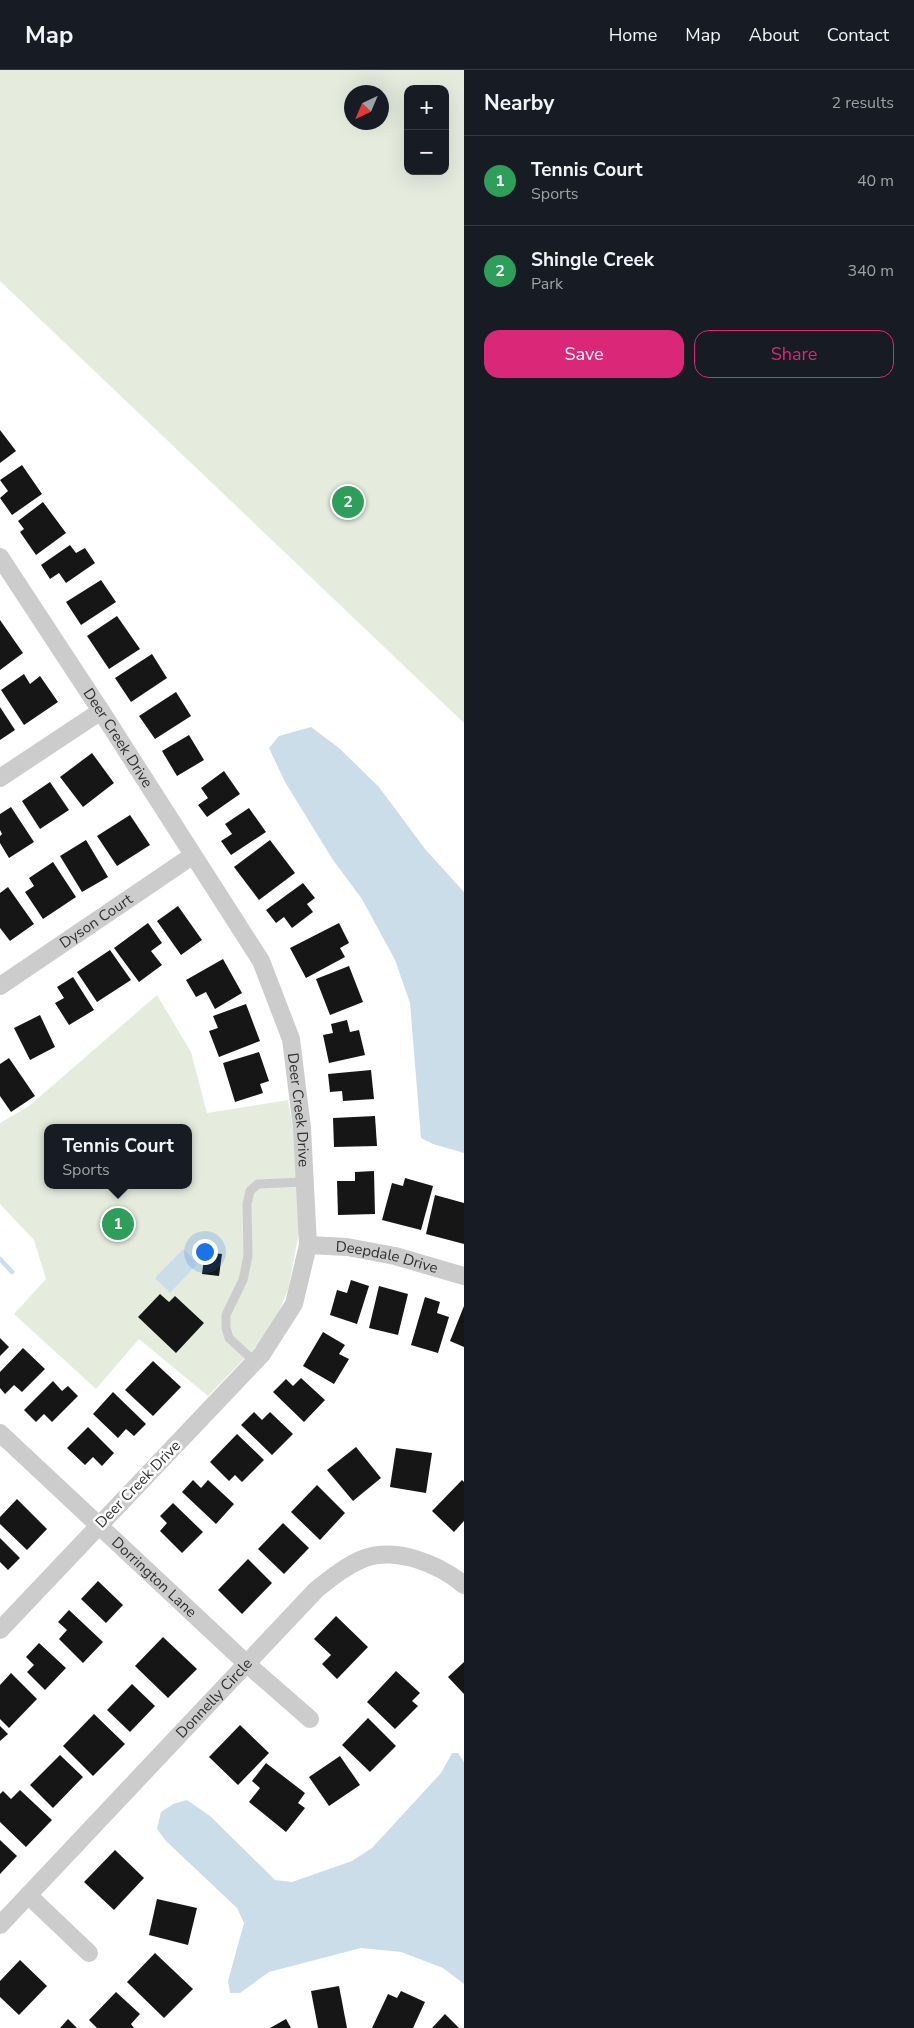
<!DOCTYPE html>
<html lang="en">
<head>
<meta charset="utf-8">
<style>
	body { margin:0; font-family:"Nunito Sans",sans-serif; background:#242831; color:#f1f3f6 }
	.controls { position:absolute; right:15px; top:15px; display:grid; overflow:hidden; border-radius:10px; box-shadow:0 5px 20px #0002 }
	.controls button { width:45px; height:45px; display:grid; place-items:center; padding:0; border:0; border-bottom:1px solid #363941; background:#171b24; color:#f1f3f6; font:25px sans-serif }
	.compass { position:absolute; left:344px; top:15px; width:45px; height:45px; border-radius:50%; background:#171b24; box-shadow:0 5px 20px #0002; rotate:224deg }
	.you { position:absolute; left:204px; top:1181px; width:18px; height:18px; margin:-12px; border:4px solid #fff; border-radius:50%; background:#1a73e8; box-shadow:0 0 0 8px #1a73e833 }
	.badge { display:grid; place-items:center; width:32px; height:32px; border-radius:50%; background:#db2777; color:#fff; font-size:16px; font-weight:700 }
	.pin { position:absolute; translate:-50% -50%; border:2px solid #fff; box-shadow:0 1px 5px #0006 }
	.popup { position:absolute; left:44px; top:1054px; width:148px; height:65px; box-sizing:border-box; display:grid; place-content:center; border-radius:10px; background:#171b24; filter:drop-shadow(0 1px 4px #0005); font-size:16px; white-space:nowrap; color:#9ea1a6 }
	.popup b { font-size:19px; color:#f1f3f6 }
	.popup::after { content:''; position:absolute; left:50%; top:100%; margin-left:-10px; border:10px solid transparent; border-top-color:#171b24 }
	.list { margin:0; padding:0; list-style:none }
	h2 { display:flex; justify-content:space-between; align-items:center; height:65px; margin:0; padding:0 20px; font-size:21px }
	h2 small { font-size:16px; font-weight:400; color:#9ea1a6 }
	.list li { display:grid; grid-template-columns:32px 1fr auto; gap:15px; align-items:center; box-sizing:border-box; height:90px; padding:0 20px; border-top:1px solid #363941 }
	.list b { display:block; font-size:19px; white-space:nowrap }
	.list p { margin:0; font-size:16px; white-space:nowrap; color:#9ea1a6 }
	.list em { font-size:16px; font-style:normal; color:#9ea1a6 }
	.actions { display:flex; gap:10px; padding:15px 20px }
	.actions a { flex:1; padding:11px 0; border:1px solid #db2777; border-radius:15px; text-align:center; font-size:18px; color:#db2777 }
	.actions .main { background:#db2777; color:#fff }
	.map { position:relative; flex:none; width:464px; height:1958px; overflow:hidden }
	header { display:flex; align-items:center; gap:30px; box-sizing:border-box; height:70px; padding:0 25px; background:#171b24; border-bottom:1px solid #363941 }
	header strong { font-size:24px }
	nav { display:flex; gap:28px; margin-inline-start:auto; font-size:18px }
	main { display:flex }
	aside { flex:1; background:#171b24 }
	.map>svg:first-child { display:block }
	.green { fill:#e5ecde; fill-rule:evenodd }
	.water { fill:#ccddea }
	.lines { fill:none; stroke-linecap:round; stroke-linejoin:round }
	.stream { stroke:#ccddea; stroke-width:4.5 }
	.building { fill:#161616 }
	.service { stroke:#ccc; stroke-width:9 }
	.minor { stroke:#ccc; stroke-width:18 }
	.labels { text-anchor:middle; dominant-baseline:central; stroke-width:5; stroke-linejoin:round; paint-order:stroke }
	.street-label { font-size:15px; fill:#2f2f2f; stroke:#fff }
</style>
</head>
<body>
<header>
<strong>Map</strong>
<nav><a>Home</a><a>Map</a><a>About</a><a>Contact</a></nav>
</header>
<main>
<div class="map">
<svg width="464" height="1958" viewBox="0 0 464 1958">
	<rect width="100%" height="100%" fill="#fff"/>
	<g class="green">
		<path d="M0,0H464V653L0,211ZM408,19H445V101H408ZM352,22H382V52H352Z"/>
		<path d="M157,925L191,982L207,1043L288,1030L297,1082L301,1152L288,1220L270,1262L208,1326L139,1269L96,1319L14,1244L46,1209L34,1170L0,1134V1053L29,1036ZM48,1058H188V1115H48Z"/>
	</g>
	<g class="water">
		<path d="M311,657L339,678L379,717L425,779L464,822V1083L433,1074L421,1068L410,933L395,890L362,829L333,790L285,712L269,678L279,666Z"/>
		<path d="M183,1179L198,1193L170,1223L155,1208Z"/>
		<path d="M452,1683H458L464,1692V1914L443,1898L401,1882L361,1878L269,1902L240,1923H230L228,1911L244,1853L237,1838L166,1771L157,1759L161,1742L173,1734L187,1730L210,1746L275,1810L292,1812L352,1791L372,1778L441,1703Z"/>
	</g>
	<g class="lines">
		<path class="stream" d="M0,1189L12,1202"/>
	</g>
	<g class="building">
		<path d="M0,360L16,381L0,393Z"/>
		<path d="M22,395L42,424L12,445L0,428L8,421L0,410Z"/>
		<path d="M43,432L66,463L36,485L20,462L24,459L18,451Z"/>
		<path d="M70,475L76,483L85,478L95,493L66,513L59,503L50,509L41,495Z"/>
		<path d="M101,510L116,532L81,555L66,532Z"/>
		<path d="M117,546L140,579L109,599L87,566Z"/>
		<path d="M0,550L23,583L0,600Z"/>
		<path d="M152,584L167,608L131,632L115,608Z"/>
		<path d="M24,604L30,614L40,606L58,632L24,655L1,620Z"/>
		<path d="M176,622L191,646L155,669L139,646Z"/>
		<path d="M0,637L15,660L0,670Z"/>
		<path d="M189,665L204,690L177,706L162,681Z"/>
		<path d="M92,683L114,713L83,737L60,707Z"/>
		<path d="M224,701L240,724L207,747L198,735L208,728L201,718Z"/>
		<path d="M50,712L69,740L40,759L22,731Z"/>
		<path d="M11,737L34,772L9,788L0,773V766L2,764L0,760V744Z"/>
		<path d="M249,738L266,762L231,785L221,771L232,764L225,754Z"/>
		<path d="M130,745L150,775L117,796L97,766Z"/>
		<path d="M86,770L108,807L82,822L60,786Z"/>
		<path d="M270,770L295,803L259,830L234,797Z"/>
		<path d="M53,792L76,827L43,849L25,822L34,816L29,808Z"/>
		<path d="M303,813L315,828L307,834L313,842L292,858L284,847L276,853L266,840Z"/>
		<path d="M8,817L34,854L10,871L0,858V823Z"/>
		<path d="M178,836L202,870L181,885L157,851Z"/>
		<path d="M148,853L162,873L151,881L162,895L139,912L114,878Z"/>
		<path d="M339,853L349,873L340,878L345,887L306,908L290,878Z"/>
		<path d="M110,880L131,910L97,932L77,902Z"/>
		<path d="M223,889L242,923L215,939L206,922L196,927L186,910Z"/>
		<path d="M349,896L363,932L330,945L316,909Z"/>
		<path d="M73,907L94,940L69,955L55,933L64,928L57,917Z"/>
		<path d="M246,934L260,971L219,987L209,961L218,958L213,946Z"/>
		<path d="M40,945L55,977L30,990L14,958Z"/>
		<path d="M347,950L350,962L359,960L365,985L329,993L323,965L333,963L331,954Z"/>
		<path d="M259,982L269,1011L260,1014L263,1023L235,1032L223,993Z"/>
		<path d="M9,988L35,1026L11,1042L0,1026V994Z"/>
		<path d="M371,1000L374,1029L343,1031L342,1021L330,1022L328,1004Z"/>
		<path d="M375,1046L377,1076L334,1077L333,1048Z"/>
		<path d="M374,1101L375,1144L338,1145L337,1111H355V1102Z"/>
		<path d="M405,1108L433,1116L421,1160L382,1150L392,1113L403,1116Z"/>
		<path d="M435,1125L464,1133V1174L426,1164Z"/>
		<path d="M205,1182L222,1184L219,1206L202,1204Z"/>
		<path d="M351,1210L369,1216L357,1254L330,1245L337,1220L347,1223Z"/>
		<path d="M379,1216L408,1224L398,1265L369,1258Z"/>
		<path d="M160,1224L169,1232L175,1226L204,1253L176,1283L138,1247Z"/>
		<path d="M425,1227L440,1232L437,1243L449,1247L438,1283L411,1275Z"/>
		<path d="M464,1236V1277L450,1271Z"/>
		<path d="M323,1262L345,1275L339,1284L349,1289L334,1314L303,1296Z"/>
		<path d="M0,1268L9,1277L0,1286Z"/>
		<path d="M23,1278L45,1299L22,1322L14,1315L5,1324L0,1318V1302Z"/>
		<path d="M153,1291L181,1317L153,1346L125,1320Z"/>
		<path d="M301,1308L325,1330L304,1352L273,1322L286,1309L293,1316Z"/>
		<path d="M53,1311L62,1321L68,1316L78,1326L52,1352L44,1344L36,1352L24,1340Z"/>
		<path d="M113,1322L146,1354L134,1366L126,1359L118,1368L93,1344Z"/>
		<path d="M254,1342L262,1350L270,1342L293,1364L272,1385L241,1355Z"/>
		<path d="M88,1357L114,1383L102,1396L93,1387L85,1395L67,1378Z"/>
		<path d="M237,1364L264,1390L242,1412L235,1405L229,1411L210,1392Z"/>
		<path d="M356,1377L381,1408L353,1431L327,1400Z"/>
		<path d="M396,1378L432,1383L426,1423L390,1417Z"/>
		<path d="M193,1410L201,1418L208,1410L234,1434L216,1454L182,1422Z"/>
		<path d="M462,1410L464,1412V1451L454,1462L432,1441Z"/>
		<path d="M317,1415L345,1443L320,1470L291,1442Z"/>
		<path d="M17,1429L47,1459L27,1480L0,1454V1447Z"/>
		<path d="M173,1433L203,1462L182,1483L160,1461L167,1453L160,1446Z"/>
		<path d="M283,1453L309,1478L284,1504L258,1479Z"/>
		<path d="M0,1468L20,1488L8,1500L0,1492Z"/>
		<path d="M248,1489L272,1513L242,1544L218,1520Z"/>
		<path d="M98,1511L123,1535L106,1553L81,1529Z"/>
		<path d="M69,1540L103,1572L83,1593L59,1569L67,1560L58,1552Z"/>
		<path d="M336,1546L368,1577L337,1609L322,1594L331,1585L314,1569Z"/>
		<path d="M163,1567L197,1599L168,1628L135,1596Z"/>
		<path d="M39,1573L66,1598L45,1620L27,1602L34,1595L26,1587Z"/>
		<path d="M464,1592V1624L448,1607Z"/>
		<path d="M396,1601L420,1623L412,1631L418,1636L395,1659L367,1632Z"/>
		<path d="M11,1603L37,1629L9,1658L0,1649V1615Z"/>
		<path d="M132,1614L155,1636L130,1662L107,1640Z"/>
		<path d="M94,1644L125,1674L93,1706L63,1676Z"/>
		<path d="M368,1648L396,1676L370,1702L342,1675Z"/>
		<path d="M240,1655L269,1683L238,1715L209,1687Z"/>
		<path d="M0,1656L8,1664L0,1671Z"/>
		<path d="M60,1685L83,1707L53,1738L30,1715Z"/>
		<path d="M340,1686L360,1715L329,1736L309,1707Z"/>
		<path d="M266,1693L305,1723L298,1733L305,1738L286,1762L249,1732L260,1718L252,1711Z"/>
		<path d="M20,1720L52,1750L26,1777L0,1752V1724L3,1721L11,1729Z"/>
		<path d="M0,1770L17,1786L0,1804Z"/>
		<path d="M115,1780L144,1808L114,1840L84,1812Z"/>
		<path d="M157,1829L197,1838L188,1875L149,1865Z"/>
		<path d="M155,1883L193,1919L164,1948L127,1912Z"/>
		<path d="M20,1890L47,1916L19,1945L0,1927V1911Z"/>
		<path d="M339,1916L347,1958H318L311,1921Z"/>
		<path d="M401,1921L425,1932L413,1958H372L388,1924L397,1928Z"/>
		<path d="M116,1922L140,1944L131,1954L134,1958H97L89,1950Z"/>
		<path d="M445,1944L459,1958H432Z"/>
		<path d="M68,1949L77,1958H60Z"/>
		<path d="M286,1949L291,1958H270Z"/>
	</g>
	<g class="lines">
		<path class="service" d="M255,1292L229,1268L226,1258V1245L243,1210L248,1186L247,1134L250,1121L258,1114L304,1112"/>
		<g class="minor">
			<path id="s1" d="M0,487L101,641L261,891L291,969L302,1058L308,1175L294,1234L262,1284L0,1560"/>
			<path d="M0,708L101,641"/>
			<path id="s2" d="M0,916L192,786"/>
			<path id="s3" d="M308,1175L347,1177L395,1186L464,1206"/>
			<path id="s4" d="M0,1363L247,1594L310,1649"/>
			<path d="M28,1825L89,1883"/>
			<path id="s5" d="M0,1855L316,1520C331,1508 347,1495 365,1488C397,1477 439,1494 464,1515"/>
		</g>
	</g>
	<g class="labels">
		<g class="street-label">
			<text stroke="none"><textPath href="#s1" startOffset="216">Deer Creek Drive</textPath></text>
			<text stroke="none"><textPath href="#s2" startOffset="116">Dyson Court</textPath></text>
			<text stroke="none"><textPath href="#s1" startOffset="636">Deer Creek Drive</textPath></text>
			<text stroke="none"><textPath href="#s3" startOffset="80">Deepdale Drive</textPath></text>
			<text transform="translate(138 1414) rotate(-46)">Deer Creek Drive</text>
			<text stroke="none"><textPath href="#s4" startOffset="211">Dorrington Lane</textPath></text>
			<text stroke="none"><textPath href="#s5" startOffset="312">Donnelly Circle</textPath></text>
		</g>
	</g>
</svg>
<div class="controls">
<button>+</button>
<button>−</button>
</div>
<svg class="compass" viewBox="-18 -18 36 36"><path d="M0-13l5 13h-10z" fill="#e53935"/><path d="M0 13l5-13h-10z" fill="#9ea1a6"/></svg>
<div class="you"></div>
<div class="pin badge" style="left:118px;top:1154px;background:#2e9e5b">1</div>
<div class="popup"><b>Tennis Court</b>Sports</div>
<div class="pin badge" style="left:348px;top:432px;background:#2e9e5b">2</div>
</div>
<aside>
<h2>Nearby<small>2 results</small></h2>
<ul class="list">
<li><span class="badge" style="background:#2e9e5b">1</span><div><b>Tennis Court</b><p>Sports</p></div><em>40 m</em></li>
<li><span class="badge" style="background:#2e9e5b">2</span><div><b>Shingle Creek</b><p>Park</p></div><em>340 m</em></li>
</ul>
<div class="actions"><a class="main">Save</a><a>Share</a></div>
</aside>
</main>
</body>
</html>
